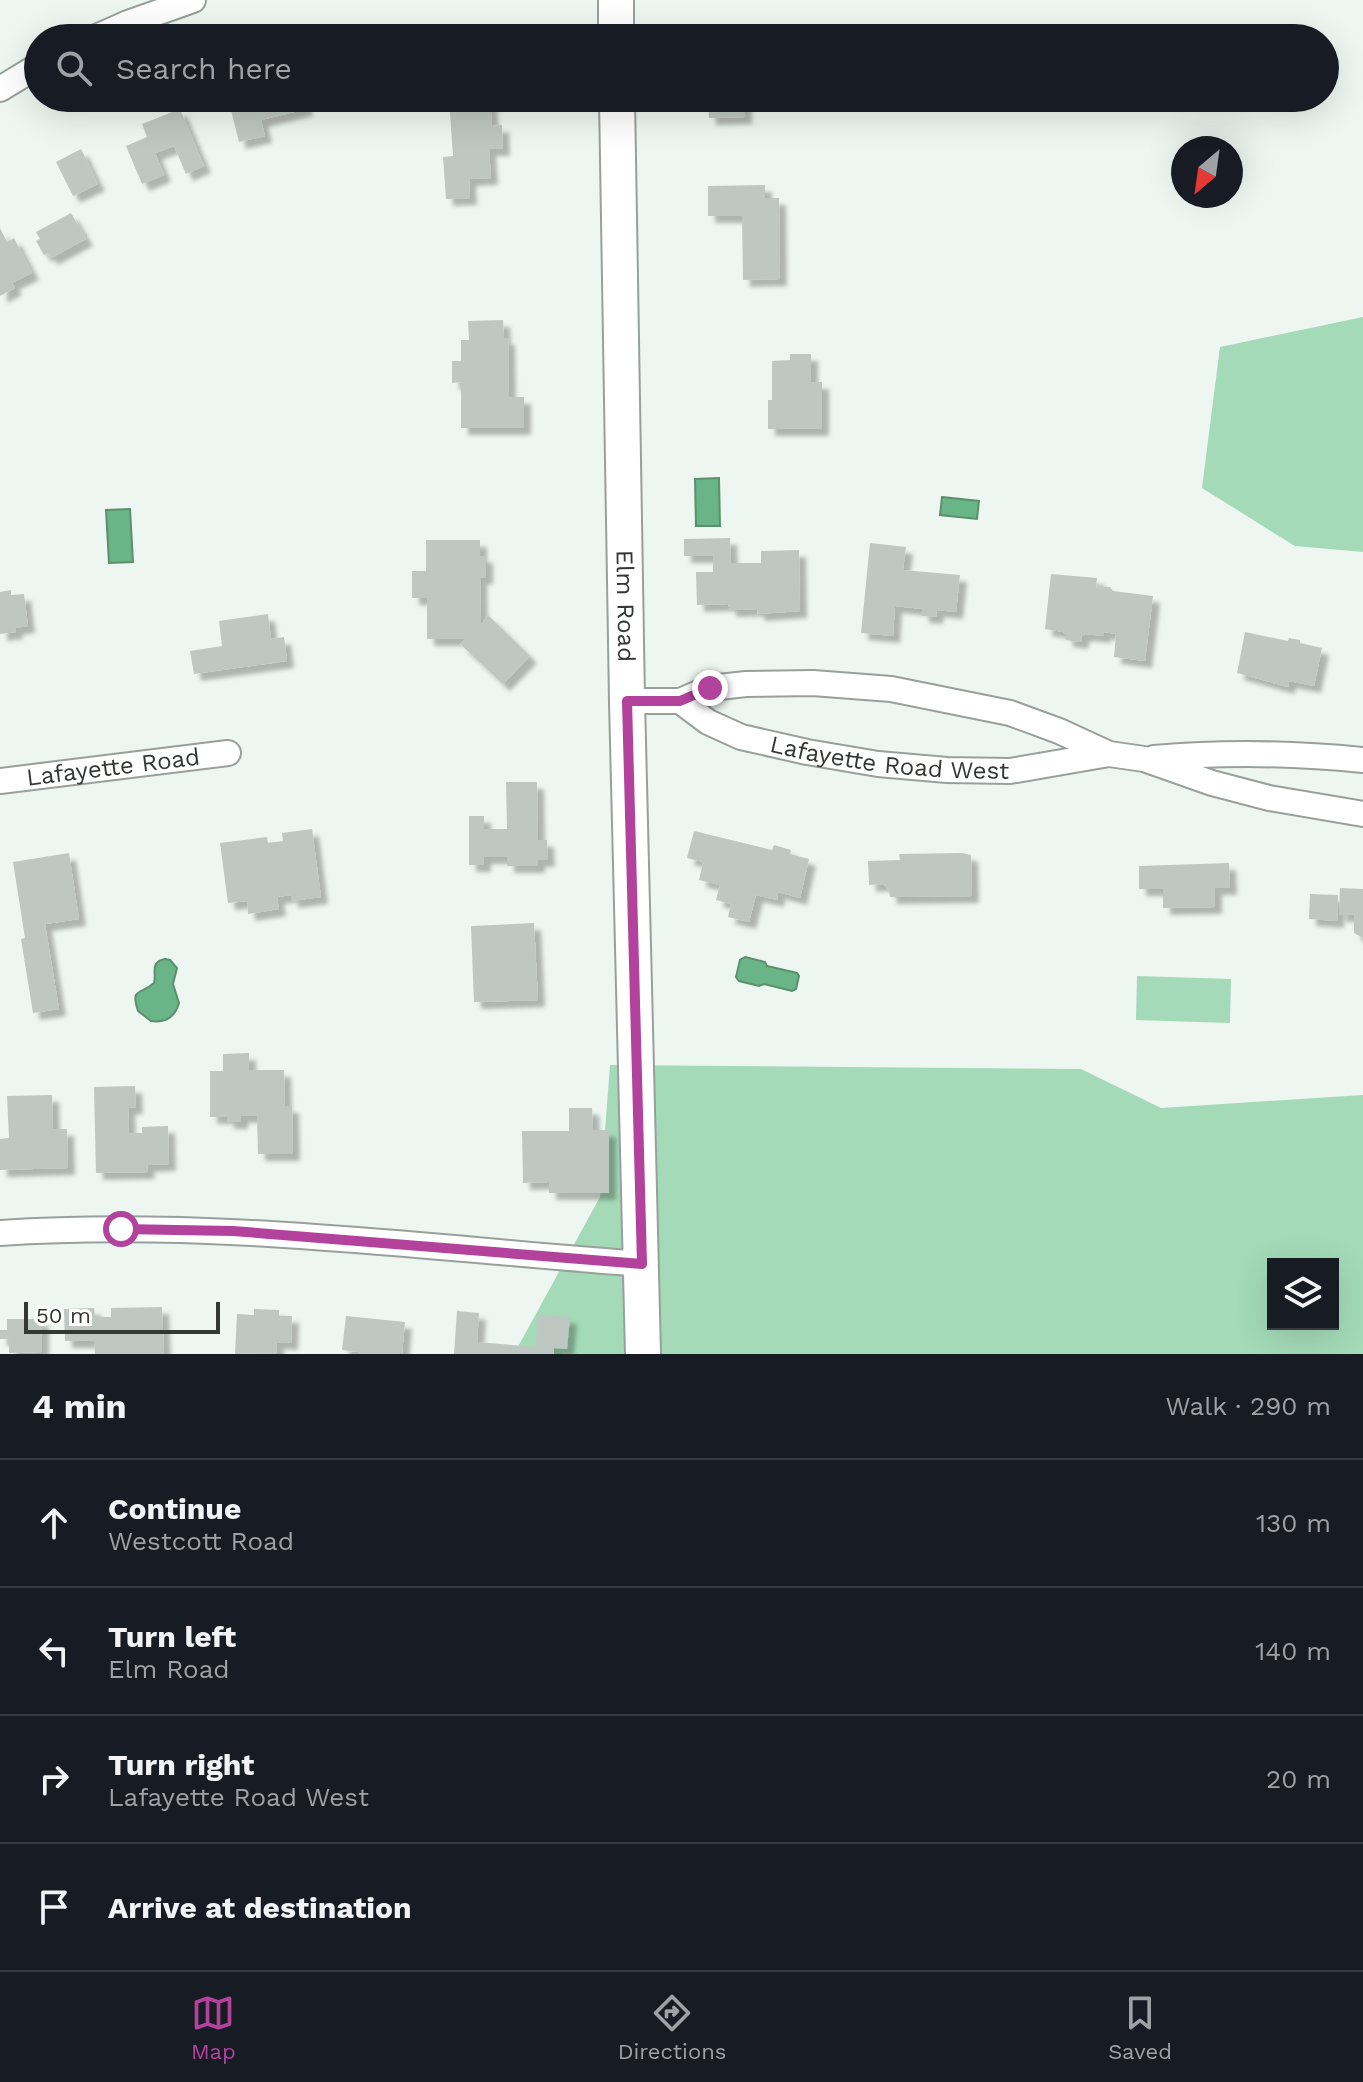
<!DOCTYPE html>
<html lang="en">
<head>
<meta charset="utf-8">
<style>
	body { margin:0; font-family:"Work Sans",sans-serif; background:#242831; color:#f1f3f6 }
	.controls { position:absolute; right:24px; bottom:24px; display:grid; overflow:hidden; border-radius:0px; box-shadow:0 8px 32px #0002 }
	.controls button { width:72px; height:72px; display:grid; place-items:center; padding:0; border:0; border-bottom:2px solid #363941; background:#171b24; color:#f1f3f6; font:40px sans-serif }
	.compass { position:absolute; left:1171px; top:136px; width:72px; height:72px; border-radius:50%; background:#171b24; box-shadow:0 8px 32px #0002; rotate:209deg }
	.scale { position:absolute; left:24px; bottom:20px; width:196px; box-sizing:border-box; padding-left:8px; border:4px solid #343835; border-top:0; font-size:22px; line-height:28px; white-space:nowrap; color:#343835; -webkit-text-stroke:6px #fff; paint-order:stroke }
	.stop { position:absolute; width:24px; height:24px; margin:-18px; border:6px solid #b3429d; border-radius:50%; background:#fff }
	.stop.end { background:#b3429d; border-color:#fff; box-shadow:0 2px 8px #0008 }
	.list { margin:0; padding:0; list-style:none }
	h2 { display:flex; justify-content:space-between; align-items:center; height:104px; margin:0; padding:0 32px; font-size:34px }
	h2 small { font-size:26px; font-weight:400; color:#9ea1a6 }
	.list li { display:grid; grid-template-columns:52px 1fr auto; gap:24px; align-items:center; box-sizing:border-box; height:128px; padding:0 32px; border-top:2px solid #363941 }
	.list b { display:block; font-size:30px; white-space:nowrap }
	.list p { margin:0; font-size:26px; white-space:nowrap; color:#9ea1a6 }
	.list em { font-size:26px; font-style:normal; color:#9ea1a6 }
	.icon { flex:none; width:44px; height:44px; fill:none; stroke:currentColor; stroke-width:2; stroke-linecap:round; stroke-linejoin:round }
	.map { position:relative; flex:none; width:1363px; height:1354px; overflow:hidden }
	.search { position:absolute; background:#171b24; box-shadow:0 8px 32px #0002; left:24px; right:24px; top:24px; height:88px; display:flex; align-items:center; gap:20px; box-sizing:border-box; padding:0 28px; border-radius:44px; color:#9ea1a6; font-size:30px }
	.sheet { height:616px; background:#171b24 }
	nav { display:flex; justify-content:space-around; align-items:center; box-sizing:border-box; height:112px; border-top:2px solid #363941; background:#171b24; font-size:22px; color:#9ea1a6 }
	nav a { display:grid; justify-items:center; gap:4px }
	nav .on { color:#b3429d }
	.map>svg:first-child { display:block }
	.green { fill:#a4dab7; fill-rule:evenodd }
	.water { fill:#6ab587; stroke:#5a906e; stroke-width:2 }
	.building { fill:#bec7c1; filter:url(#shadow) }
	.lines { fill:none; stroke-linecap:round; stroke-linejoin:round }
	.street-casing { stroke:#98a09b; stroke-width:28 }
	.secondary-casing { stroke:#98a09b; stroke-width:38 }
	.street { stroke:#fff; stroke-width:24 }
	.secondary { stroke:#fff; stroke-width:34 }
	.route { stroke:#b3429d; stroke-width:10 }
	.labels { text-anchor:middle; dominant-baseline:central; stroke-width:7; stroke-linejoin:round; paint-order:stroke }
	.street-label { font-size:24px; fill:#343835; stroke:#fff }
</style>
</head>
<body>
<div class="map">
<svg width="1363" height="1354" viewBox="0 0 1363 1354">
	<defs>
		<filter id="shadow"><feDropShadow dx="7" dy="7" stdDeviation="2" flood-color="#0004"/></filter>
	</defs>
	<rect width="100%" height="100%" fill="#edf6f0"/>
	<g class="green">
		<path d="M1363,317V552L1295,546L1202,488L1220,347Z"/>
		<path d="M1137,976L1231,979L1230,1023L1136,1020Z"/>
		<path d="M610,1065L1081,1069L1161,1108L1363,1095V1354H514L600,1197ZM1273,1264H1333V1324H1273Z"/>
	</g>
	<g class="water">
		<path d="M719,478L720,526H696L695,479Z"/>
		<path d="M942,497L979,501L977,519L940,515Z"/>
		<path d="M130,509L133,562L109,563L106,510Z"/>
		<path d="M745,957L765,962L767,966L797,973L799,976L796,989L792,991L764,984L759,986L739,981L736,977L740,960Z"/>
		<path d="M165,959L170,960L177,968L173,984L179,1003C175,1017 165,1023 151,1021L138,1011C130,987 141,995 154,983C157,973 149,962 165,959Z"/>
	</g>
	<g class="building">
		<path d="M228,98H304L306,109L261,120L265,136L239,142Z"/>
		<path d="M449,98H490L492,126L502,125L503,149H489L491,178L469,179L470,198L446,199L443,157L453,156Z"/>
		<path d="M708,98H745V117L709,118Z"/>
		<path d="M180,109L204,166L186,174L174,146L155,153L164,175L142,184L126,146L147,137L142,124Z"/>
		<path d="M81,149L98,184L73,196L56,162Z"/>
		<path d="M765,185V198H779L780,279L743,280L742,216H708V186Z"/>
		<path d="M71,213L86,239L51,258L48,253L44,255L36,241L40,239L36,232Z"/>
		<path d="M0,228L7,242L14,238L32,273L12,283L15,288L0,296Z"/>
		<path d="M503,320L504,338H508L509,397H524V428H461V382L452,383V361H461V340H469L468,321Z"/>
		<path d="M790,354H811V382H822V429H768V400H772V361L790,360Z"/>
		<path d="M730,538L731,563H761V551L799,550L800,611L758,614L757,609L730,610L728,604L697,605L696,572H713V556H684V539Z"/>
		<path d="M426,540H480V556H486V578L480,577L481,625L488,615L530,656L503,684L460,644L466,639H427V598H412V571H426Z"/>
		<path d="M870,543L906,547L903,570L960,575L956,612L937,610L936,617L922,616V609L895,606L893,636L861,633Z"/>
		<path d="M1051,574L1097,578L1096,589L1098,586L1110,587L1113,591L1153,596L1145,661L1114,657L1116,634L1104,632V636L1085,634L1082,636L1081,642L1066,640V634L1063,632L1045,629Z"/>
		<path d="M11,590V595L24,594L28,626L15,628L16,632L0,634V592Z"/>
		<path d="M268,614L271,639L284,637L287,661L194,674L190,651L222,646L219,621Z"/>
		<path d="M1245,632L1288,641L1289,638L1300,640V643L1322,648L1314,686L1289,681L1288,687L1237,673Z"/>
		<path d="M506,782H537L538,840H547L548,860H538V866H507V857H484V865H469V816H484V829H507Z"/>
		<path d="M312,829L321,897L291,901V895L277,897L279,909L248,914L247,901L228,903L220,843L267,837L268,843L283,841L282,833Z"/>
		<path d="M694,831L772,850L774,845L791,850L790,854L809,859L800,898L778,892L777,900L756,895L749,922L728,917L731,904L716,900L720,885L699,880L703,862L687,858Z"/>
		<path d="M69,853L79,919L45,924L59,1009L33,1013L21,939L25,938L13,862Z"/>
		<path d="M962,853L971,855L972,896L890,897L889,890L883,884L869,885L868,861L900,860L899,854Z"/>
		<path d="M1229,863L1230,888H1215V907L1163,908V889H1139V866Z"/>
		<path d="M1340,888L1363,889V938L1354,933V915H1339Z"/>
		<path d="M1310,894L1338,895L1337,921L1309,919Z"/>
		<path d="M534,923L538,1000L474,1002L471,926Z"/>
		<path d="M249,1053V1070H284L285,1106H292L293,1154H258L257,1116H241V1122H227V1117H210V1071H223V1054Z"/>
		<path d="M135,1086L136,1107L128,1108L129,1133H142V1127L168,1126L169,1164L147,1165L148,1172L96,1173L94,1087Z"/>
		<path d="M52,1095L53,1129H67L68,1168L0,1170V1139L9,1138L7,1096Z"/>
		<path d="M569,1108H592L593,1130H609V1193H549V1182L523,1183L522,1131H569Z"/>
		<path d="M162,1307L164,1354H95L94,1341H65L64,1309L94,1308L95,1317H111V1308Z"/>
		<path d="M254,1309L279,1310V1316H292L291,1343L277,1342V1353L235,1354L237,1314L254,1315Z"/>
		<path d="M457,1311L479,1313L477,1342L536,1347L538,1315L570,1317L567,1349L554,1348V1354H454Z"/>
		<path d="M346,1316L405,1322L402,1354H358V1352L342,1350Z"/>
		<path d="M7,1319H42V1352L9,1353V1339H0V1330H7Z"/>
	</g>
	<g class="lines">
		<g class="street-casing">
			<g id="street">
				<path d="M94,38L128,23L193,0"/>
				<path d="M0,89L38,66"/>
				<path d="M627,701H680L710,688L746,684L813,683L891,689L1010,713L1059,731L1109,754L1144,759L1212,783L1269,798L1363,814"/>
				<path id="s1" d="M680,701L708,722L741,737L807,752L878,764L947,770L1010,771L1109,754"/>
				<path d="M1154,758C1224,752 1293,753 1363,760"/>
				<path id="s2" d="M0,781L228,753"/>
				<path d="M0,1233C214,1219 428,1248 642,1264"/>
			</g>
		</g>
		<g class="secondary-casing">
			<g id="secondary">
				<path d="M616,0V38"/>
				<path id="s3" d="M617,98L627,701L643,1354"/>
			</g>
		</g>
		<use href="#street" class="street"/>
		<use href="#secondary" class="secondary"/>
	</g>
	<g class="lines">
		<path class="route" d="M121,1229L233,1231L642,1264L627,701H680L710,688"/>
	</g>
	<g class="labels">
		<g class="street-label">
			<text stroke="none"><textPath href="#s3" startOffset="508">Elm Road</textPath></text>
			<text stroke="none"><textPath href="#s1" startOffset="222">Lafayette Road West</textPath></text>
			<text stroke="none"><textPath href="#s2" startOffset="114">Lafayette Road</textPath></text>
		</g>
	</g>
</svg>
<div class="controls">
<button><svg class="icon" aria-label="layers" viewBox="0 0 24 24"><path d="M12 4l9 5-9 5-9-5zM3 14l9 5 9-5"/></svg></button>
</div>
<svg class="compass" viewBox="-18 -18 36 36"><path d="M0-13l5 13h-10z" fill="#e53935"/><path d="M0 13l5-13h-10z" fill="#9ea1a6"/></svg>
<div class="scale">50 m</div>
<div class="stop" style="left:121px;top:1229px"></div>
<div class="stop end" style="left:710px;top:688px"></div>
<div class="search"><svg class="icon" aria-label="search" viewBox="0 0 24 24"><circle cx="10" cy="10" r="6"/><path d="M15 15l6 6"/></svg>Search here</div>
</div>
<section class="sheet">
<h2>4 min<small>Walk · 290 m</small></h2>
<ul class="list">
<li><svg class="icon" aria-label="ahead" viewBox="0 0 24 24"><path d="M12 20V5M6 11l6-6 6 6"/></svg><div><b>Continue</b><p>Westcott Road</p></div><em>130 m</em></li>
<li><svg class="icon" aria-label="left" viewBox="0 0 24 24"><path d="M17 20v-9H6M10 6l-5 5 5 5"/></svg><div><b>Turn left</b><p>Elm Road</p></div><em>140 m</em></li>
<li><svg class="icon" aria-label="right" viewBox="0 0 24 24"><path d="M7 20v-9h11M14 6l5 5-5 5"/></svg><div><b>Turn right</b><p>Lafayette Road West</p></div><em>20 m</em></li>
<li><svg class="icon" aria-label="arrive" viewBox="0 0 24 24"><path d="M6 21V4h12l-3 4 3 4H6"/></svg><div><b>Arrive at destination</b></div></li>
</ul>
</section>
<nav>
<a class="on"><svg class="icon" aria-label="map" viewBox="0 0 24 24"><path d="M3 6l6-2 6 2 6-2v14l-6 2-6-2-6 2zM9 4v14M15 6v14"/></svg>Map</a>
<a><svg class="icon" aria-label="directions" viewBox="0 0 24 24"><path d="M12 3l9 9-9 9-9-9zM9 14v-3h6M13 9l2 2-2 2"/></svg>Directions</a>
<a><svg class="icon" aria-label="saved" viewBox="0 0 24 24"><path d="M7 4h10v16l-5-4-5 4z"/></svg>Saved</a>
</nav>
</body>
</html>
